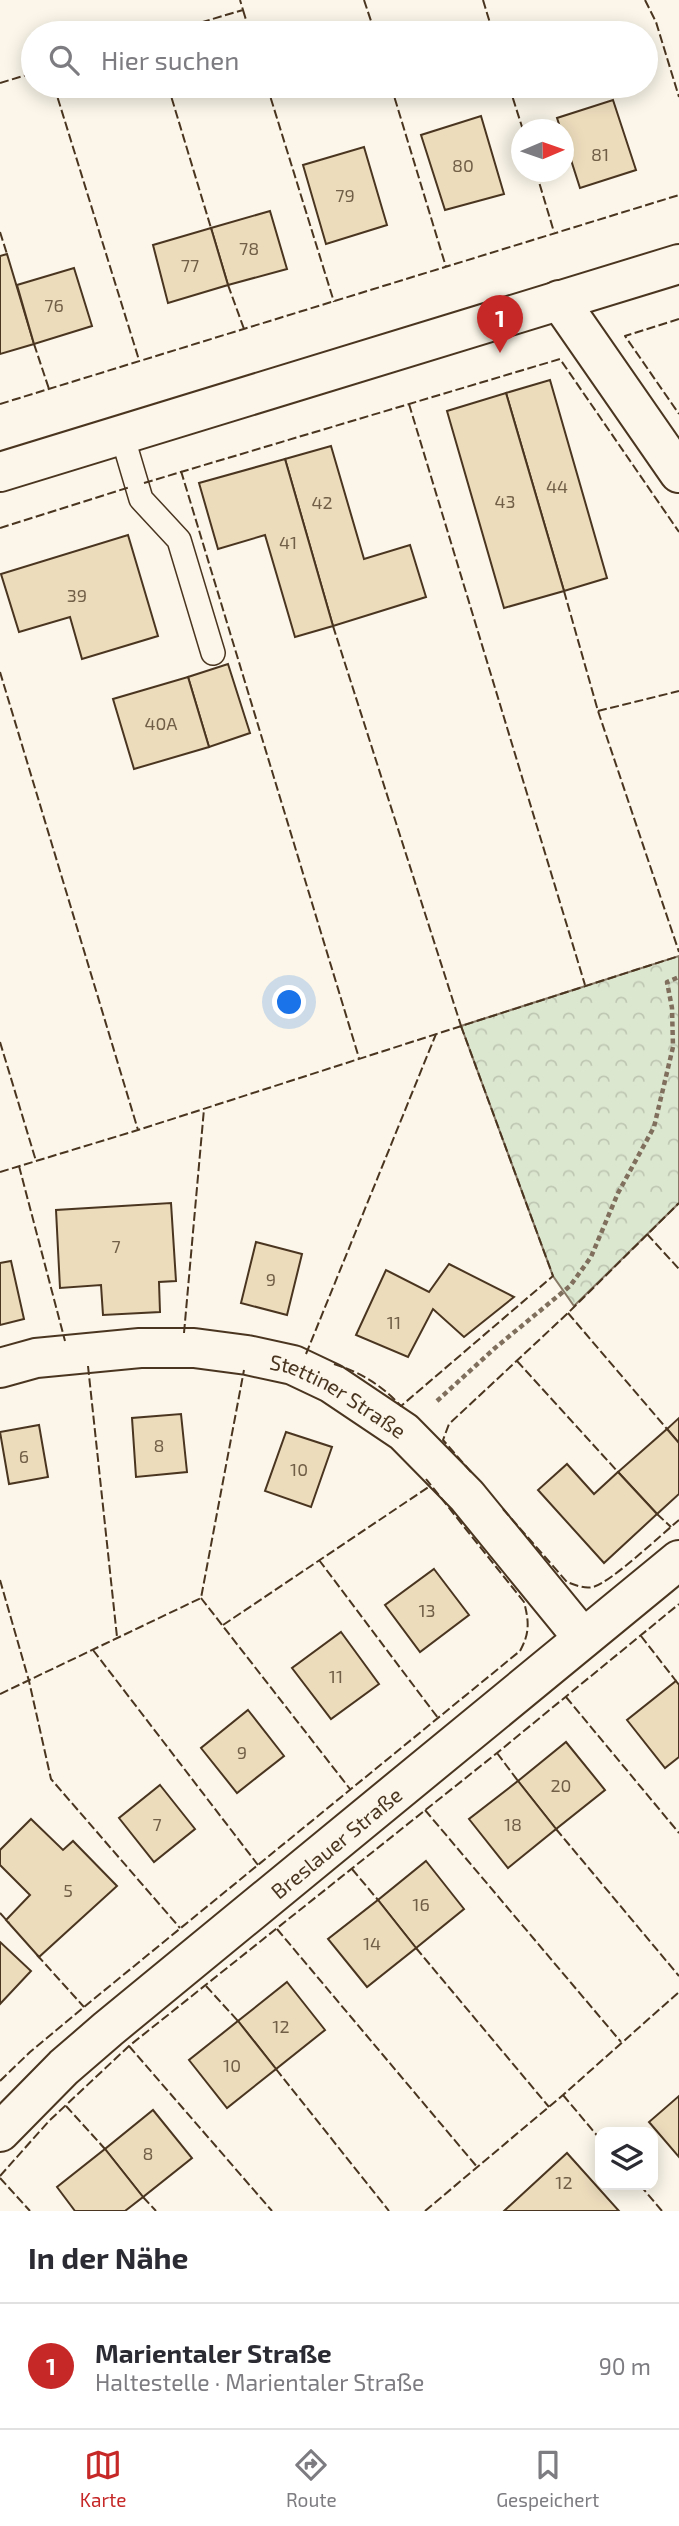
<!DOCTYPE html>
<html lang="de">
<head>
<meta charset="utf-8">
<style>
	body { margin:0; font-family:"Exo 2",sans-serif; background:#f7f7f7; color:#2b2b33 }
	.controls { position:absolute; right:21px; bottom:21px; display:grid; overflow:hidden; border-radius:14px; box-shadow:0 4px 18px #0003 }
	.controls button { width:63px; height:63px; display:grid; place-items:center; padding:0; border:0; border-bottom:2px solid #e1e1e2; background:#fff; color:#2b2b33; font:35px sans-serif }
	.compass { position:absolute; left:511px; top:119px; width:63px; height:63px; border-radius:50%; background:#fff; box-shadow:0 4px 18px #0003; rotate:88deg }
	.you { position:absolute; left:290px; top:1003px; width:24px; height:24px; margin:-18px; border:5px solid #fff; border-radius:50%; background:#1a73e8; box-shadow:0 0 0 10px #1a73e833 }
	.badge { display:grid; place-items:center; width:46px; height:46px; border-radius:50%; background:#c62828; color:#fff; font-size:23px; font-weight:700 }
	.pin { position:absolute; translate:-50% -58px; filter:drop-shadow(0 2px 4px #0008) }
	.pin::after { content:''; position:absolute; top:37px; width:24px; height:21px; background:inherit; clip-path:polygon(0 0,100% 0,50% 100%) }
	.list { margin:0; padding:0; list-style:none }
	h2 { display:flex; justify-content:space-between; align-items:center; height:91px; margin:0; padding:0 28px; font-size:30px }
	h2 small { font-size:23px; font-weight:400; color:#7c7c81 }
	.list li { display:grid; grid-template-columns:46px 1fr auto; gap:21px; align-items:center; box-sizing:border-box; height:126px; padding:0 28px; border-top:2px solid #e1e1e2 }
	.list b { display:block; font-size:26px; white-space:nowrap }
	.list p { margin:0; font-size:23px; white-space:nowrap; color:#7c7c81 }
	.list em { font-size:23px; font-style:normal; color:#7c7c81 }
	.icon { flex:none; width:38px; height:38px; fill:none; stroke:currentColor; stroke-width:2; stroke-linecap:round; stroke-linejoin:round }
	.map { position:relative; flex:none; width:679px; height:2211px; overflow:hidden }
	.search { position:absolute; background:#fff; box-shadow:0 4px 18px #0003; left:21px; right:21px; top:21px; height:77px; display:flex; align-items:center; gap:18px; box-sizing:border-box; padding:0 24px; border-radius:38px; color:#7c7c81; font-size:26px }
	.sheet { height:217px; background:#fff }
	nav { display:flex; justify-content:space-around; align-items:center; box-sizing:border-box; height:98px; border-top:2px solid #e1e1e2; background:#fff; font-size:19px; color:#7c7c81 }
	nav a { display:grid; justify-items:center; gap:4px }
	nav .on { color:#c62828 }
	.map>svg:first-child { display:block }
	.park { fill:url(#park-crowns); stroke:#887966; stroke-width:2 }
	.building { fill:#ecdcbc; stroke:#4a3520; stroke-width:2 }
	.lines { fill:none; stroke-linecap:round; stroke-linejoin:round }
	.service-casing { stroke:#4a3520; stroke-width:26 }
	.minor-casing { stroke:#4a3520; stroke-width:42 }
	.secondary-casing { stroke:#4a3520; stroke-width:42 }
	.path { stroke:#7f6f5c; stroke-width:4.5; stroke-dasharray:5 3.5; stroke-linecap:butt }
	.service { stroke:#fbf6e9; stroke-width:23 }
	.minor { stroke:#fbf6e9; stroke-width:38 }
	.secondary { stroke:#fbf6e9; stroke-width:38 }
	.fence { stroke:#4a3520; stroke-width:2; stroke-dasharray:9 3.5; stroke-linecap:butt }
	.labels { text-anchor:middle; dominant-baseline:central; stroke-width:5; stroke-linejoin:round; paint-order:stroke }
	.number-label { font-size:18px; fill:#725f47 }
	.street-label { font-size:21px; fill:#4a3520; stroke:#fbf6e9 }
</style>
</head>
<body>
<div class="map">
<svg width="679" height="2211" viewBox="0 0 679 2211">
	<defs>
		<pattern id="park-crowns" width="20" height="18" patternUnits="userSpaceOnUse" patternTransform="scale(1.75)"><rect width="20" height="18" fill="#dce7d0"/><path d="M2 6a3 3 0 1 1 6 0M12 15a3 3 0 1 1 6 0" fill="none" stroke="#bec7b2"/></pattern>
	</defs>
	<rect width="100%" height="100%" fill="#fbf6e9"/>
	<path class="park" d="M679,956V1203L574,1306L553,1276L461,1026Z"/>
	<g class="building">
		<path d="M613,100L636,170L580,188L564,138V130H561L557,118Z"/>
		<path d="M481,116L504,194L445,210L421,135Z"/>
		<path d="M364,147L387,225L326,244L303,165Z"/>
		<path d="M270,211L287,269L228,285L211,228Z"/>
		<path d="M211,228L228,285L168,303L153,245Z"/>
		<path d="M7,254L34,344L0,354V256Z"/>
		<path d="M74,268L92,326L34,344L17,285Z"/>
		<path d="M550,380L607,578L564,591L506,393Z"/>
		<path d="M506,393L564,591L504,608L447,411Z"/>
		<path d="M331,446L364,559L410,545L426,597L333,626L285,459Z"/>
		<path d="M285,459L333,626L295,637L265,535L218,549L199,483Z"/>
		<path d="M128,535L158,636L82,659L70,617L19,632L1,574Z"/>
		<path d="M228,664L250,733L209,747L188,677Z"/>
		<path d="M188,677L209,747L134,769L113,699Z"/>
		<path d="M171,1203L176,1281L159,1282L160,1312L103,1315L101,1285L60,1288L56,1210Z"/>
		<path d="M256,1242L302,1254L287,1315L241,1303Z"/>
		<path d="M11,1261L24,1319L0,1325V1263Z"/>
		<path d="M449,1264L514,1297L464,1337L433,1309L408,1357L356,1335L386,1270L429,1292Z"/>
		<path d="M181,1414L187,1472L136,1477L132,1418Z"/>
		<path d="M679,1418V1443L667,1429Z"/>
		<path d="M39,1425L48,1477L9,1484L0,1432Z"/>
		<path d="M667,1429L679,1443V1494L657,1514L618,1472Z"/>
		<path d="M286,1432L332,1447L311,1507L265,1491Z"/>
		<path d="M567,1464L594,1494L618,1472L657,1514L604,1563L538,1490Z"/>
		<path d="M434,1569L469,1615L420,1652L385,1605Z"/>
		<path d="M341,1632L379,1684L331,1719L292,1668Z"/>
		<path d="M676,1681L679,1685V1757L665,1768L627,1720Z"/>
		<path d="M248,1710L284,1756L237,1793L201,1748Z"/>
		<path d="M566,1742L605,1790L556,1829L518,1781Z"/>
		<path d="M518,1781L556,1829L508,1868L469,1819Z"/>
		<path d="M160,1785L195,1829L154,1862L119,1818Z"/>
		<path d="M31,1819L63,1850L73,1841L117,1886L39,1957L6,1920L30,1895L0,1865V1850Z"/>
		<path d="M426,1861L464,1909L416,1948L378,1900Z"/>
		<path d="M378,1900L416,1948L367,1987L328,1939Z"/>
		<path d="M0,1942L31,1971L0,2004Z"/>
		<path d="M287,1982L325,2030L276,2069L238,2021Z"/>
		<path d="M238,2021L276,2069L227,2108L189,2060Z"/>
		<path d="M679,2096V2157L649,2122Z"/>
		<path d="M153,2110L192,2158L143,2197L105,2149Z"/>
		<path d="M105,2149L143,2197L125,2211H75L57,2187Z"/>
		<path d="M567,2153L619,2211H504Z"/>
	</g>
	<g class="lines">
		<g class="service-casing">
			<path id="service" d="M122,435L141,499L179,540L213,653"/>
		</g>
		<g class="minor-casing">
			<g id="minor">
				<path d="M559,300L679,473"/>
				<path id="s1" d="M0,1368L36,1358L140,1348H194L247,1355L293,1365L331,1383L404,1432L467,1496L583,1638"/>
				<path id="s2" d="M0,2132L64,2067L108,2029L679,1560"/>
			</g>
		</g>
		<g class="secondary-casing">
			<path id="secondary" d="M0,472L679,264"/>
		</g>
		<path class="path" d="M437,1401L495,1348L570,1286L591,1257L618,1193L654,1127L673,1047L672,1008L667,982L679,977"/>
		<use href="#service" class="service"/>
		<use href="#minor" class="minor"/>
		<use href="#secondary" class="secondary"/>
		<g class="fence">
			<path d="M364,0L375,33"/>
			<path d="M483,0L493,33"/>
			<path d="M645,0L656,22L679,97"/>
			<path d="M243,10L250,33"/>
			<path d="M165,33L243,10L240,0"/>
			<path d="M0,83L33,73"/>
			<path d="M54,86L139,360"/>
			<path d="M168,86L211,228"/>
			<path d="M267,86L334,302"/>
			<path d="M391,86L446,267"/>
			<path d="M509,86L523,130"/>
			<path d="M536,172L554,232"/>
			<path d="M0,232L7,254"/>
			<path d="M228,285L244,329"/>
			<path d="M679,319L625,336L679,414"/>
			<path d="M34,344L49,389"/>
			<path d="M0,404L679,195"/>
			<path d="M409,404L585,985"/>
			<path d="M181,471L359,1058"/>
			<path d="M144,483L560,359L679,532"/>
			<path d="M0,528L130,487"/>
			<path d="M564,591L598,711L679,952"/>
			<path d="M333,626L462,1029"/>
			<path d="M0,672L138,1130"/>
			<path d="M598,711L679,691"/>
			<path d="M0,1042L36,1161"/>
			<path d="M19,1166L65,1341"/>
			<path d="M0,1172L138,1130L679,956"/>
			<path d="M647,1234L679,1269"/>
			<path d="M568,1313L667,1429"/>
			<path d="M184,1333L204,1109"/>
			<path d="M306,1354L436,1034"/>
			<path d="M517,1361L618,1472"/>
			<path d="M334,1364C362,1373 381,1385 401,1406L553,1276L461,1026"/>
			<path d="M88,1366L117,1637"/>
			<path d="M471,1472L443,1440L449,1424L568,1313L679,1203"/>
			<path d="M503,1509L567,1582C575,1585 584,1589 593,1587C610,1583 662,1534 679,1520"/>
			<path d="M657,1514L671,1527"/>
			<path d="M319,1560L438,1718"/>
			<path d="M0,1580L29,1681L51,1779L180,1928"/>
			<path d="M201,1598L350,1789"/>
			<path d="M223,1625L430,1486"/>
			<path d="M641,1636L676,1681"/>
			<path d="M93,1650L258,1865"/>
			<path d="M0,1694L201,1598L244,1370"/>
			<path d="M566,1697L679,1833"/>
			<path d="M497,1753L518,1781"/>
			<path d="M425,1810L621,2042"/>
			<path d="M556,1829L679,1976"/>
			<path d="M352,1869L378,1900"/>
			<path d="M0,1913L9,1923"/>
			<path d="M277,1929L478,2168"/>
			<path d="M416,1948L549,2107"/>
			<path d="M37,1955L84,2007"/>
			<path d="M206,1986L238,2021"/>
			<path d="M129,2046L272,2211"/>
			<path d="M276,2069L389,2211"/>
			<path d="M0,2081L30,2052L84,2007L520,1651C530,1633 529,1621 524,1602L426,1479"/>
			<path d="M563,2095L600,2139"/>
			<path d="M66,2106L105,2149"/>
			<path d="M0,2176L49,2121L129,2046L497,1753L679,1604"/>
			<path d="M0,2178L30,2211"/>
			<path d="M640,2185L662,2211"/>
			<path d="M143,2197L156,2211"/>
			<path d="M425,2211L563,2095L679,1992"/>
		</g>
	</g>
	<g class="labels">
		<g class="number-label">
			<text x="600" y="154">81</text>
			<text x="463" y="165">80</text>
			<text x="345" y="195">79</text>
			<text x="249" y="248">78</text>
			<text x="190" y="265">77</text>
			<text x="54" y="305">76</text>
			<text x="557" y="486">44</text>
			<text x="505" y="501">43</text>
			<text x="322" y="502">42</text>
			<text x="288" y="542">41</text>
			<text x="77" y="595">39</text>
			<text x="161" y="723">40A</text>
			<text x="116" y="1246">7</text>
			<text x="271" y="1279">9</text>
			<text x="394" y="1322">11</text>
			<text x="159" y="1445">8</text>
			<text x="24" y="1456">6</text>
			<text x="299" y="1469">10</text>
			<text x="427" y="1610">13</text>
			<text x="336" y="1676">11</text>
			<text x="242" y="1752">9</text>
			<text x="561" y="1785">20</text>
			<text x="157" y="1824">7</text>
			<text x="513" y="1824">18</text>
			<text x="68" y="1890">5</text>
			<text x="421" y="1904">16</text>
			<text x="372" y="1943">14</text>
			<text x="281" y="2026">12</text>
			<text x="232" y="2065">10</text>
			<text x="148" y="2153">8</text>
			<text x="564" y="2182">12</text>
		</g>
		<g class="street-label">
			<text stroke="none"><textPath href="#s1" startOffset="350">Stettiner Straße</textPath></text>
			<text stroke="none"><textPath href="#s2" startOffset="444">Breslauer Straße</textPath></text>
		</g>
	</g>
</svg>
<div class="controls">
<button><svg class="icon" aria-label="layers" viewBox="0 0 24 24"><path d="M12 4l9 5-9 5-9-5zM3 14l9 5 9-5"/></svg></button>
</div>
<svg class="compass" viewBox="-18 -18 36 36"><path d="M0-13l5 13h-10z" fill="#e53935"/><path d="M0 13l5-13h-10z" fill="#7c7c81"/></svg>
<div class="you"></div>
<div class="pin badge" style="left:500px;top:353px">1</div>
<div class="search"><svg class="icon" aria-label="search" viewBox="0 0 24 24"><circle cx="10" cy="10" r="6"/><path d="M15 15l6 6"/></svg>Hier suchen</div>
</div>
<section class="sheet">
<h2>In der Nähe<small></small></h2>
<ul class="list">
<li><span class="badge">1</span><div><b>Marientaler Straße</b><p>Haltestelle · Marientaler Straße</p></div><em>90 m</em></li>
</ul>
</section>
<nav>
<a class="on"><svg class="icon" aria-label="map" viewBox="0 0 24 24"><path d="M3 6l6-2 6 2 6-2v14l-6 2-6-2-6 2zM9 4v14M15 6v14"/></svg>Karte</a>
<a><svg class="icon" aria-label="directions" viewBox="0 0 24 24"><path d="M12 3l9 9-9 9-9-9zM9 14v-3h6M13 9l2 2-2 2"/></svg>Route</a>
<a><svg class="icon" aria-label="saved" viewBox="0 0 24 24"><path d="M7 4h10v16l-5-4-5 4z"/></svg>Gespeichert</a>
</nav>
</body>
</html>
